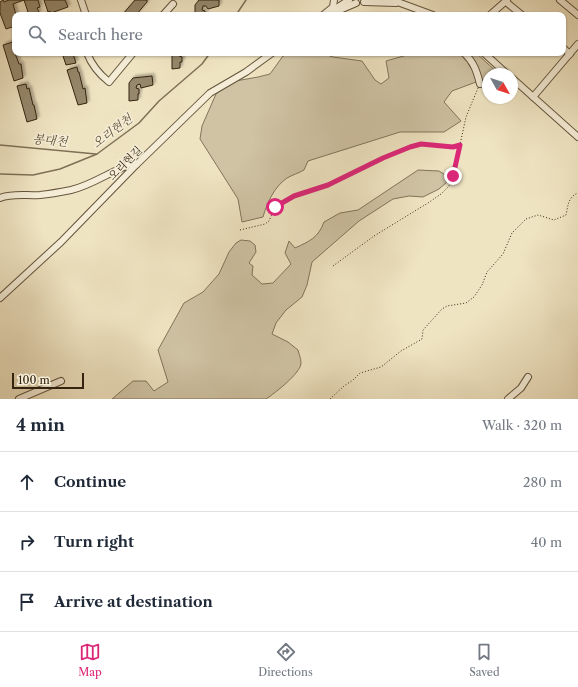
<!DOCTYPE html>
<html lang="en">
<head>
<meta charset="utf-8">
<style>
	body { margin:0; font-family:"Libre Caslon Text","Noto Serif KR",serif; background:#f2f2f3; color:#1f2937 }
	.compass { position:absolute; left:482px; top:68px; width:36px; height:36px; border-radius:50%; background:#fff; box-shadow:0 1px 3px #0004; rotate:129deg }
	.scale { position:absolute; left:12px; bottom:10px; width:72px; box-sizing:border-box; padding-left:4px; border:2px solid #34240f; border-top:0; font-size:11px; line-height:14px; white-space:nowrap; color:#34240f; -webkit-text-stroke:3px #f5edd7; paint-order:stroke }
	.stop { position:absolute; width:12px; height:12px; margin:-9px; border:3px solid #db2777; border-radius:50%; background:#fff }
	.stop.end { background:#db2777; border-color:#fff; box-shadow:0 1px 4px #0008 }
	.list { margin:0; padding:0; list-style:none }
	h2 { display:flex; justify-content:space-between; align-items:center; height:52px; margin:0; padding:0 16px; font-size:17px }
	h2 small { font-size:13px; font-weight:400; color:#747a83 }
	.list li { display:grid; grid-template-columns:26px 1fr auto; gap:12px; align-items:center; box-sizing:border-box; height:60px; padding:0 16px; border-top:1px solid #e0e1e3 }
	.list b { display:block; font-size:15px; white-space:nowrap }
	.list em { font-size:13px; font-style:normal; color:#747a83 }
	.icon { flex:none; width:22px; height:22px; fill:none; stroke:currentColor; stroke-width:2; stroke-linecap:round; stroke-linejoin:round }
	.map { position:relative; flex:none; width:578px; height:399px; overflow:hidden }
	.search { position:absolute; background:#fff; box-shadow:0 1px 3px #0004; left:12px; right:12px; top:12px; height:44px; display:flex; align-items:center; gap:10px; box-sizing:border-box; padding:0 14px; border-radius:8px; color:#747a83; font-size:15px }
	.sheet { height:232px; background:#fff }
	nav { display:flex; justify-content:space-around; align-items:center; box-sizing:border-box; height:56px; border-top:1px solid #e0e1e3; background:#fff; font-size:11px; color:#747a83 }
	nav a { display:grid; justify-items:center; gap:2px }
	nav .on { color:#db2777 }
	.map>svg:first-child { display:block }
	.green { fill:#cfc3a4; stroke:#82745a }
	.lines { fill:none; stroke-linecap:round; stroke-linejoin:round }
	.stream { stroke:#7e7056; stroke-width:1.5 }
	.building { fill:#95886c; stroke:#34240f; filter:url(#shadow) }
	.minor-casing { stroke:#63543c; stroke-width:8 }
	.path { stroke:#34240f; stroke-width:1; stroke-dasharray:1 2; stroke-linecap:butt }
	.minor { stroke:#f5edd7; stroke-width:6 }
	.route { stroke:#db2777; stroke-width:5 }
	.labels { text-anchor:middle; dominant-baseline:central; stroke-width:3; stroke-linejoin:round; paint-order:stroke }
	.street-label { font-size:11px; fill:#34240f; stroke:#f5edd7 }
	.water-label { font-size:12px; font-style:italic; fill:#5f5038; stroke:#f5edd7 }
</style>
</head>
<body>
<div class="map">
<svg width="578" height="399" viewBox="0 0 578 399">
	<defs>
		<filter id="shadow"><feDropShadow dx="2.5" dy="-2.5" stdDeviation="1" flood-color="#0004"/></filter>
	</defs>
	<rect width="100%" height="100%" fill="#efe4c2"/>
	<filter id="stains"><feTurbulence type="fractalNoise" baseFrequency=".005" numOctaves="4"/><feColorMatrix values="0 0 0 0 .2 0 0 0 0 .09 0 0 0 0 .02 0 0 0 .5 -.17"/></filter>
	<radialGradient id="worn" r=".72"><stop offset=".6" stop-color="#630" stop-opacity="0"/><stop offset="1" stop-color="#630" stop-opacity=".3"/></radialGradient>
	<g class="green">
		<path d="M291,53H321L333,57L362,61L375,80L381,84L389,78L386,61L414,53H476L499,74H488V87L482,84L476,82L452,91L444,102L461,121L444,132H400L308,161L304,170C299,173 292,175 287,178C274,187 267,203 263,217L242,222L238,199L200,139L202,126L216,94L230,82L258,77L270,74L283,56Z"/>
		<path d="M418,170L439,171L447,176V182L439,189L423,197L409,196L393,199L359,221L312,262L307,285L302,297L286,310L276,323L272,334L288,342L298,350C299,354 301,359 301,363C301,373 275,393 266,399H112L133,381H146L154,391L168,382L158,350L184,303L203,292L219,274L229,252L236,243L241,240L250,241L255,245L256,252L249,263L253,266L252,275L262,284L273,283L291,264L285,253L289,241L295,248C310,241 318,238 324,222L340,213L358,210Z"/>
	</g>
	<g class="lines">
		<g class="stream">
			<path d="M236,15L246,0"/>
			<path d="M0,145L96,154"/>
			<path d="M0,174L33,175L60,169L97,154L139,123L159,101L202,64L210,53"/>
		</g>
	</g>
	<g class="building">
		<path d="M3,0L4,2L9,0H38L40,7L37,8L39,12L37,13L38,15H29L24,0L13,4L16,15H14L15,21H14L15,26L6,29L0,13V2Z"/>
		<path d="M44,0H65L68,7L51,13L50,11L48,12Z"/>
		<path d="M135,0H147V2L136,15H122Z"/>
		<path d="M199,0H219V6L208,9L206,6H203L202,10L205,11V15H195V5Z"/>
		<path d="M13,42L15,47V53L19,64H21L23,78L14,81L3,45Z"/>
		<path d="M62,53H74L73,54L76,63L66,65Z"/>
		<path d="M172,53H180L179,56L182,57V62H180V68L172,69Z"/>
		<path d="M77,67L78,72H79L83,89L85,88L87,103L78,105L67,70Z"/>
		<path d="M152,76L153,85L141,88L140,84L137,85L136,88L139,89V94H138V100L129,101V83L133,78Z"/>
		<path d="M26,84L27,89L29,88L33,105H34L37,119L27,122L17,86Z"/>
	</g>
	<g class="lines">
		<g class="minor-casing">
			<g id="minor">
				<path d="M81,0L86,15"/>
				<path d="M392,0L433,15"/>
				<path d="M560,0L578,15"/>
				<path d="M364,2L396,3"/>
				<path d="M506,2L522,15"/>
				<path d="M335,9L349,0"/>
				<path d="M163,15L173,4"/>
				<path d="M323,15L333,7L334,0"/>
				<path d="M328,15L356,3"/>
				<path d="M490,15L507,0"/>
				<path d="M563,48L570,54"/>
				<path d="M87,53C92,66 99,74 109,82L133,53"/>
				<path d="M464,53C474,62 477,72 480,84"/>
				<path d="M484,53L507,74"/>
				<path d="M512,78L578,137"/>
				<path d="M533,97L578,44"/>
				<path d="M0,198C12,193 27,196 40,195C50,194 61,192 71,190C93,185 112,170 134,163L136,165"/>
				<path d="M0,298L61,242L136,165L210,93L246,72L272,53"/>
				<path d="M19,399L61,381"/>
				<path d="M508,399L521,388L528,377"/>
			</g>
		</g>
		<g class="path">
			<path d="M240,230L265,224L269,221L275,207L294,196L328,185L383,158L410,147L421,144L453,147L459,145"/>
			<path d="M333,266L374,236L428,203L441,194L449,186L453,177L466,117L478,88"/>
			<path d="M330,399L344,386L353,380L360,373L381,367L401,351L422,339L423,330L442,309L447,306L466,303L474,297L482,285L487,272L503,254L512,233L526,219L538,215L554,220L566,215C568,206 568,197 578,193"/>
		</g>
		<use href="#minor" class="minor"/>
	</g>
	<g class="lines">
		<path class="route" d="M275,207L294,196L328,185L383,158L410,147L421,144L453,147L460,145L453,176"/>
	</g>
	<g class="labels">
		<g class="street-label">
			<text transform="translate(125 163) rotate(-45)">오리현길</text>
		</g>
		<g class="water-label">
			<text transform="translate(112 131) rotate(-37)">오리현천</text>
			<text transform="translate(50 140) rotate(5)">봉대천</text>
		</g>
	</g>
	<rect width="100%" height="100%" filter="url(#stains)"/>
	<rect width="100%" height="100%" fill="url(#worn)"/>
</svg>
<svg class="compass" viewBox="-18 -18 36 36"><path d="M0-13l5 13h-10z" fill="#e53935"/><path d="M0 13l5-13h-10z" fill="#747a83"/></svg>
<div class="scale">100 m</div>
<div class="stop" style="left:275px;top:207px"></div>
<div class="stop end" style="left:453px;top:176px"></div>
<div class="search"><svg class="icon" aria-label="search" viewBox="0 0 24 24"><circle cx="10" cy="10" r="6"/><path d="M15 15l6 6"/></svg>Search here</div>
</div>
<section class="sheet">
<h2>4 min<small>Walk · 320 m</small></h2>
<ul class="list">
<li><svg class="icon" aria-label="ahead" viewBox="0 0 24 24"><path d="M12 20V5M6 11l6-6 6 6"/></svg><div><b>Continue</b></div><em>280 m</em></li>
<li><svg class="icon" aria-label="right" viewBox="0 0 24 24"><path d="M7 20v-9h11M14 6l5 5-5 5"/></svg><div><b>Turn right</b></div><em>40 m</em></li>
<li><svg class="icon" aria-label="arrive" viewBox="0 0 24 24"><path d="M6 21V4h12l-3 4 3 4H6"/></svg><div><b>Arrive at destination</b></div></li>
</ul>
</section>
<nav>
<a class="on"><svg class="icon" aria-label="map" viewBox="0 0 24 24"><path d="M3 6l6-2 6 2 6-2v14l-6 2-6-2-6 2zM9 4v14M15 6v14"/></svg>Map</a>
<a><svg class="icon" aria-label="directions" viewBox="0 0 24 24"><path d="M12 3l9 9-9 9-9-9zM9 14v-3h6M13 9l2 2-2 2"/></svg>Directions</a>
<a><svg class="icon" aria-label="saved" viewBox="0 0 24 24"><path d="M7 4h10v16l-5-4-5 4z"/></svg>Saved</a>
</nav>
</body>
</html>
